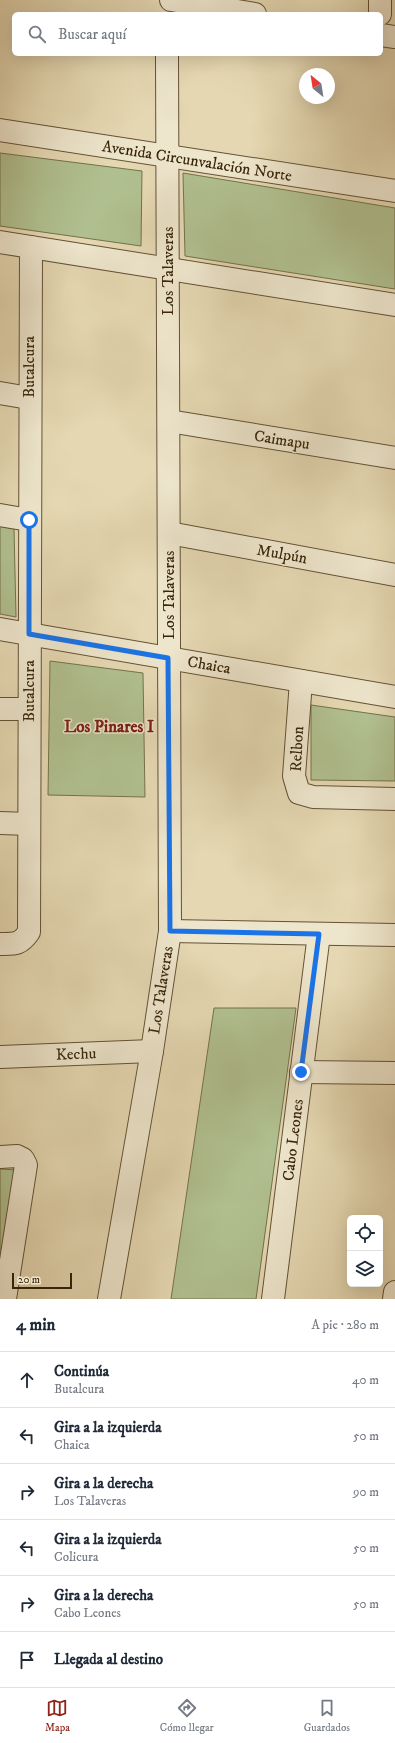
<!DOCTYPE html>
<html lang="es">
<head>
<meta charset="utf-8">
<style>
	body { margin:0; font-family:"IM FELL DW Pica",serif; background:#f2f2f3; color:#1f2937 }
	.controls { position:absolute; right:12px; bottom:12px; display:grid; overflow:hidden; border-radius:6px; box-shadow:0 4px 16px #0002 }
	.controls button { width:36px; height:36px; display:grid; place-items:center; padding:0; border:0; border-bottom:1px solid #e0e1e3; background:#fff; color:#1f2937; font:20px sans-serif }
	.compass { position:absolute; left:299px; top:68px; width:36px; height:36px; border-radius:50%; background:#fff; box-shadow:0 4px 16px #0002; rotate:330deg }
	.scale { position:absolute; left:12px; bottom:10px; width:60px; box-sizing:border-box; padding-left:4px; border:2px solid #39260a; border-top:0; font-size:11px; line-height:14px; white-space:nowrap; color:#39260a; -webkit-text-stroke:3px #ede5cc; paint-order:stroke }
	.stop { position:absolute; width:12px; height:12px; margin:-9px; border:3px solid #1a73e8; border-radius:50%; background:#fff }
	.stop.end { background:#1a73e8; border-color:#fff; box-shadow:0 1px 4px #0008 }
	.list { margin:0; padding:0; list-style:none }
	h2 { display:flex; justify-content:space-between; align-items:center; height:52px; margin:0; padding:0 16px; font-size:17px }
	h2 small { font-size:13px; font-weight:400; color:#747a83 }
	.list li { display:grid; grid-template-columns:26px 1fr auto; gap:12px; align-items:center; box-sizing:border-box; height:56px; padding:0 16px; border-top:1px solid #e0e1e3 }
	.list b { display:block; font-size:15px; white-space:nowrap }
	.list p { margin:0; font-size:13px; white-space:nowrap; color:#747a83 }
	.list em { font-size:13px; font-style:normal; color:#747a83 }
	.icon { flex:none; width:22px; height:22px; fill:none; stroke:currentColor; stroke-width:2; stroke-linecap:round; stroke-linejoin:round }
	.map { position:relative; flex:none; width:395px; height:1299px; overflow:hidden }
	.search { position:absolute; background:#fff; box-shadow:0 4px 16px #0002; left:12px; right:12px; top:12px; height:44px; display:flex; align-items:center; gap:10px; box-sizing:border-box; padding:0 14px; border-radius:6px; color:#747a83; font-size:15px }
	.sheet { height:388px; background:#fff }
	nav { display:flex; justify-content:space-around; align-items:center; box-sizing:border-box; height:56px; border-top:1px solid #e0e1e3; background:#fff; font-size:11px; color:#747a83 }
	nav a { display:grid; justify-items:center; gap:2px }
	nav .on { color:#8f2418 }
	.map>svg:first-child { display:block }
	.green { fill:#b0bf8f; stroke:#74724c }
	.lines { fill:none; stroke-linecap:round; stroke-linejoin:round }
	.minor-casing { stroke:#645234; stroke-width:24 }
	.minor { stroke:#ede5cc; stroke-width:22 }
	.route { stroke:#1a73e8; stroke-width:5 }
	.labels { text-anchor:middle; dominant-baseline:central; stroke-width:3; stroke-linejoin:round; paint-order:stroke }
	.street-label { font-size:16px; fill:#39260a; stroke:#ede5cc }
	.neighbourhood-label { font-size:17px; font-weight:bold; fill:#7a1f14; stroke:#ede5cc }
</style>
</head>
<body>
<div class="map">
<svg width="395" height="1299" viewBox="0 0 395 1299">
	<rect width="100%" height="100%" fill="#e4d7b1"/>
	<filter id="stains"><feTurbulence type="fractalNoise" baseFrequency=".005" numOctaves="4"/><feColorMatrix values="0 0 0 0 .2 0 0 0 0 .09 0 0 0 0 .02 0 0 0 .5 -.17"/></filter>
	<radialGradient id="worn" r=".72"><stop offset=".6" stop-color="#630" stop-opacity="0"/><stop offset="1" stop-color="#630" stop-opacity=".3"/></radialGradient>
	<g class="green">
		<path d="M0,153L142,171L141,246L0,226Z"/>
		<path d="M183,173L395,208V289L185,256Z"/>
		<path d="M0,526L14,529L16,617L0,614Z"/>
		<path d="M50,661L143,673L145,797L48,795Z"/>
		<path d="M311,705L395,717V781L311,780Z"/>
		<path d="M214,1008H296L256,1299H171Z"/>
		<path d="M0,1169L18,1170L0,1263Z"/>
	</g>
	<g class="lines">
		<g class="minor-casing">
			<g id="minor">
				<path d="M171,0L255,14"/>
				<path d="M380,0V14"/>
				<path d="M381,35L395,37"/>
				<path d="M0,130L395,191"/>
				<path d="M0,242L395,305"/>
				<path d="M0,393L29,398"/>
				<path d="M169,421L395,458"/>
				<path d="M0,515L29,520"/>
				<path d="M169,533L395,575"/>
				<path d="M0,629L395,697"/>
				<path d="M301,681L294,776L299,793L313,797L395,799"/>
				<path d="M0,709H29"/>
				<path d="M0,823L29,824"/>
				<path d="M170,931L395,935"/>
				<path d="M0,944C15,944 20,945 29,932L31,247"/>
				<path d="M0,1057L152,1051"/>
				<path d="M301,1072L395,1073"/>
				<path d="M0,1157L17,1156L23,1159L26,1165L5,1299"/>
				<path d="M109,1299L152,1051L170,931L167,54"/>
				<path d="M273,1299L319,934"/>
				<path d="M394,1299L395,1292"/>
			</g>
		</g>
		<use href="#minor" class="minor"/>
	</g>
	<g class="lines">
		<path class="route" d="M29,520V634L168,658L170,931L319,934L301,1072"/>
	</g>
	<g class="labels">
		<g class="street-label">
			<text transform="translate(197 161) rotate(9)">Avenida Circunvalación Norte</text>
			<text transform="translate(168 271) rotate(-90)">Los Talaveras</text>
			<text transform="translate(29 367) rotate(-90)">Butalcura</text>
			<text transform="translate(282 440) rotate(9)">Caimapu</text>
			<text transform="translate(282 554) rotate(10)">Mulpún</text>
			<text transform="translate(169 595) rotate(-90)">Los Talaveras</text>
			<text transform="translate(209 665) rotate(10)">Chaica</text>
			<text transform="translate(29 691) rotate(-90)">Butalcura</text>
			<text transform="translate(297 749) rotate(-87)">Relbon</text>
			<text transform="translate(161 990) rotate(-81)">Los Talaveras</text>
			<text transform="translate(76 1054) rotate(-2)">Kechu</text>
			<text transform="translate(293 1140) rotate(-83)">Cabo Leones</text>
		</g>
		<g class="neighbourhood-label">
			<text x="109" y="727">Los Pinares I</text>
		</g>
	</g>
	<rect width="100%" height="100%" filter="url(#stains)"/>
	<rect width="100%" height="100%" fill="url(#worn)"/>
</svg>
<div class="controls">
<button><svg class="icon" aria-label="locate" viewBox="0 0 24 24"><circle cx="12" cy="12" r="6"/><path d="M12 2v4M12 18v4M2 12h4M18 12h4"/></svg></button>
<button><svg class="icon" aria-label="layers" viewBox="0 0 24 24"><path d="M12 4l9 5-9 5-9-5zM3 14l9 5 9-5"/></svg></button>
</div>
<svg class="compass" viewBox="-18 -18 36 36"><path d="M0-13l5 13h-10z" fill="#e53935"/><path d="M0 13l5-13h-10z" fill="#747a83"/></svg>
<div class="scale">20 m</div>
<div class="stop" style="left:29px;top:520px"></div>
<div class="stop end" style="left:301px;top:1072px"></div>
<div class="search"><svg class="icon" aria-label="search" viewBox="0 0 24 24"><circle cx="10" cy="10" r="6"/><path d="M15 15l6 6"/></svg>Buscar aquí</div>
</div>
<section class="sheet">
<h2>4 min<small>A pie · 280 m</small></h2>
<ul class="list">
<li><svg class="icon" aria-label="ahead" viewBox="0 0 24 24"><path d="M12 20V5M6 11l6-6 6 6"/></svg><div><b>Continúa</b><p>Butalcura</p></div><em>40 m</em></li>
<li><svg class="icon" aria-label="left" viewBox="0 0 24 24"><path d="M17 20v-9H6M10 6l-5 5 5 5"/></svg><div><b>Gira a la izquierda</b><p>Chaica</p></div><em>50 m</em></li>
<li><svg class="icon" aria-label="right" viewBox="0 0 24 24"><path d="M7 20v-9h11M14 6l5 5-5 5"/></svg><div><b>Gira a la derecha</b><p>Los Talaveras</p></div><em>90 m</em></li>
<li><svg class="icon" aria-label="left" viewBox="0 0 24 24"><path d="M17 20v-9H6M10 6l-5 5 5 5"/></svg><div><b>Gira a la izquierda</b><p>Colicura</p></div><em>50 m</em></li>
<li><svg class="icon" aria-label="right" viewBox="0 0 24 24"><path d="M7 20v-9h11M14 6l5 5-5 5"/></svg><div><b>Gira a la derecha</b><p>Cabo Leones</p></div><em>50 m</em></li>
<li><svg class="icon" aria-label="arrive" viewBox="0 0 24 24"><path d="M6 21V4h12l-3 4 3 4H6"/></svg><div><b>Llegada al destino</b></div></li>
</ul>
</section>
<nav>
<a class="on"><svg class="icon" aria-label="map" viewBox="0 0 24 24"><path d="M3 6l6-2 6 2 6-2v14l-6 2-6-2-6 2zM9 4v14M15 6v14"/></svg>Mapa</a>
<a><svg class="icon" aria-label="directions" viewBox="0 0 24 24"><path d="M12 3l9 9-9 9-9-9zM9 14v-3h6M13 9l2 2-2 2"/></svg>Cómo llegar</a>
<a><svg class="icon" aria-label="saved" viewBox="0 0 24 24"><path d="M7 4h10v16l-5-4-5 4z"/></svg>Guardados</a>
</nav>
</body>
</html>
